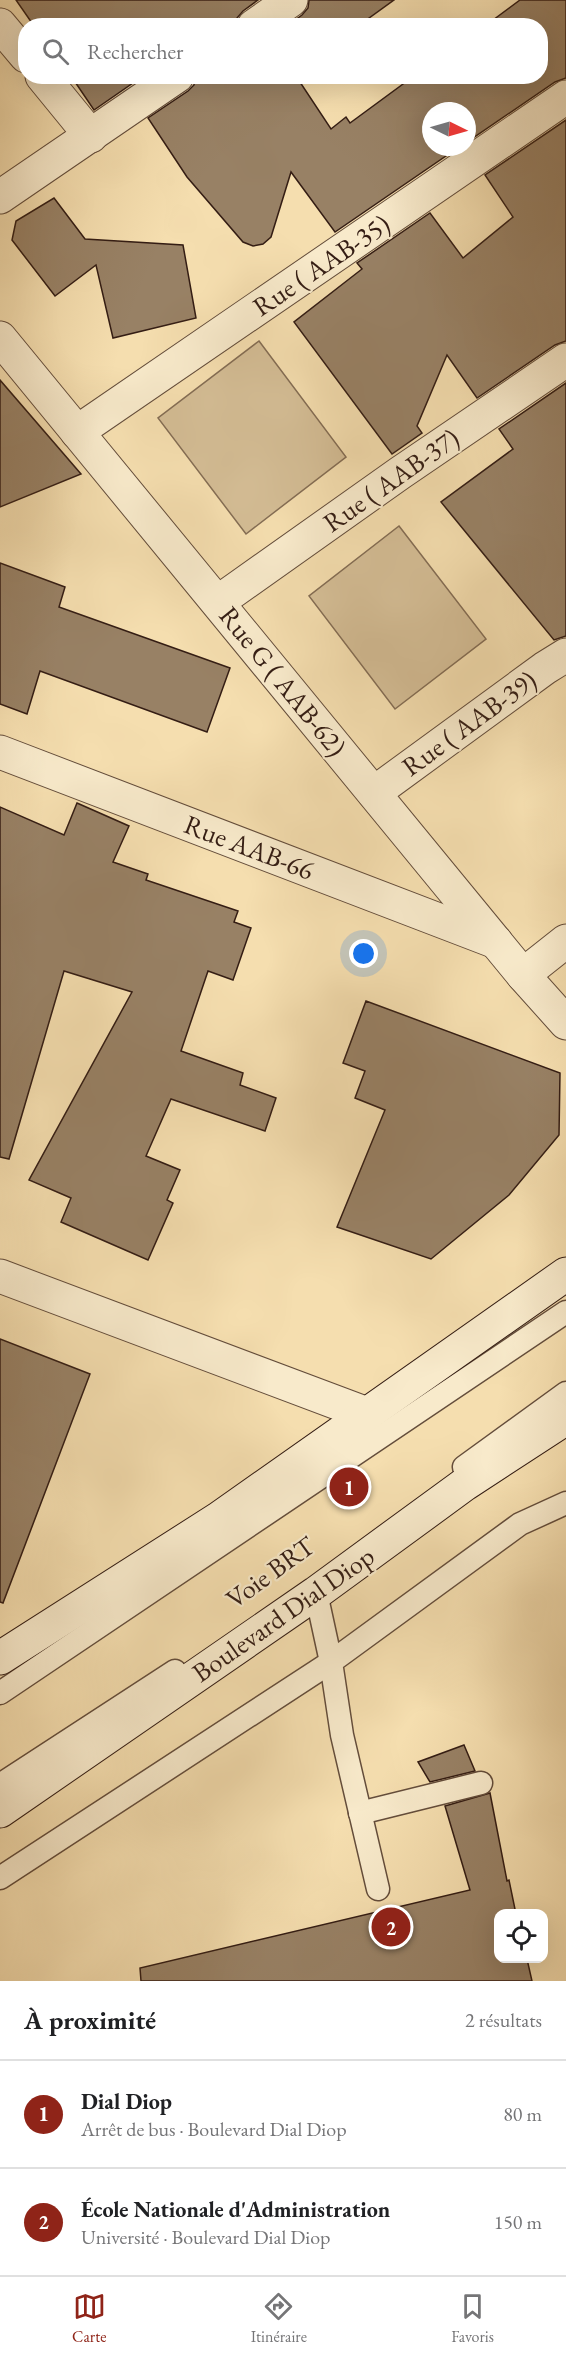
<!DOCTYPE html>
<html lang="fr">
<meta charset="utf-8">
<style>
:root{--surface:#fff;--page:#f6f6f6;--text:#202124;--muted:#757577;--line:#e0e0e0;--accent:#8f2418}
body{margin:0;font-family:"EB Garamond",serif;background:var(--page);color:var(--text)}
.controls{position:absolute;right:18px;bottom:18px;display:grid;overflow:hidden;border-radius:12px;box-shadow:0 6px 24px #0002}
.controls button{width:54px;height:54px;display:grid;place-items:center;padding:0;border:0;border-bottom:2px solid var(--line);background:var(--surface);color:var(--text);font:30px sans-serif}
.compass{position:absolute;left:422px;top:102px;width:54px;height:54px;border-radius:50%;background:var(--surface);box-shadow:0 6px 24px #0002;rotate:95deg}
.you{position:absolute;left:364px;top:954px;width:21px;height:21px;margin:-15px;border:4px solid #fff;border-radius:50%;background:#1a73e8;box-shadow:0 0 0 9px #1a73e833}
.badge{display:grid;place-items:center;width:39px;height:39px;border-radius:50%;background:var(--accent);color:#fff;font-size:20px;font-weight:700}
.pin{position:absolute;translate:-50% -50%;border:3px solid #fff;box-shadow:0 2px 6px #0006}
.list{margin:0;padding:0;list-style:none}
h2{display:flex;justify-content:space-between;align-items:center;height:78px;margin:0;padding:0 24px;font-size:26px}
h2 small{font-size:20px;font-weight:400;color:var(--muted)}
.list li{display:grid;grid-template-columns:39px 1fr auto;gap:18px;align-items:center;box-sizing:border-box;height:108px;padding:0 24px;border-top:2px solid var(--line)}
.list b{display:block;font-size:22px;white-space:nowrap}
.list p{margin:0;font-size:20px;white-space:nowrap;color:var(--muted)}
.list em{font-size:20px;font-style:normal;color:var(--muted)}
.icon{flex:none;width:33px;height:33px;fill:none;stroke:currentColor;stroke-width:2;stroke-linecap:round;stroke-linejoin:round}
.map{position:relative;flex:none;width:566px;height:1981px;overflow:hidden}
.search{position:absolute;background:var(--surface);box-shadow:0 6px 24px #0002;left:18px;right:18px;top:18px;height:66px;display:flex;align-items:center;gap:15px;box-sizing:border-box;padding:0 21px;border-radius:24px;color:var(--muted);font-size:22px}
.sheet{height:294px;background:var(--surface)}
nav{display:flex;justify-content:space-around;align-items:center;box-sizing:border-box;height:84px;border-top:2px solid var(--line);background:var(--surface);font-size:16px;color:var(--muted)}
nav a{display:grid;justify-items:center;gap:3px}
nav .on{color:var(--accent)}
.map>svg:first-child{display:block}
.green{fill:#d4bd95;stroke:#846d54;stroke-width:1.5}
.building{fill:#988165;stroke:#341d14;stroke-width:1.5}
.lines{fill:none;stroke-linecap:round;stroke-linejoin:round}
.lane-casing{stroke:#644d3b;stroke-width:25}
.street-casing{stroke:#644d3b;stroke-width:35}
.secondary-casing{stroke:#341d14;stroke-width:35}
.lane{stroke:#f8eacb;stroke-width:22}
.street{stroke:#f8eacb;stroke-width:33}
.secondary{stroke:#f8eacb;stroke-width:33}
.labels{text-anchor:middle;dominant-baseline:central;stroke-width:4.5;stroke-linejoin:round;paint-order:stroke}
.street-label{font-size:27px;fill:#341d14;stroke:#f8eacb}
</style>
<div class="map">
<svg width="566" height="1981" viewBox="0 0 566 1981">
<rect width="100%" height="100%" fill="#f5deaf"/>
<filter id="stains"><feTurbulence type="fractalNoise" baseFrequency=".00333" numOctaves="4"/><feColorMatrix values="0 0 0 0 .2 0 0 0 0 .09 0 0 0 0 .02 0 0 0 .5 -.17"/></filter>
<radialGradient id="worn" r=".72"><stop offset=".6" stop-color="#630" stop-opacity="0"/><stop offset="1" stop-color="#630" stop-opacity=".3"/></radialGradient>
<!-- green -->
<g class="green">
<path d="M259 341 346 457 246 534 158 418Z"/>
<path d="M399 526 486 639 395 709 309 596Z"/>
</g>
<!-- building -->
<g class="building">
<path d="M16 0H258L243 11 237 18 236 26H34Z"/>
<path d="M309 0H394L358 26H287L302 15 308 8Z"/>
<path d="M520 0H566V78L555 82 467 142V111H431V147H459L335 232 291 172 271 237 263 244 253 246 243 242 187 177 148 118 188 91 194 85 195 76H296L331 129 346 117 350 123 414 76H540V26H485Z"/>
<path d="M71 76H143L94 110Z"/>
<path d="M566 120V341L555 345 477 398 447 355 417 426 422 433 392 454 294 322 362 269 357 263 430 213 463 258 513 217 485 175Z"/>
<path d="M54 198 85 239 183 245 196 318 113 338 96 265 55 296 12 240 16 221Z"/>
<path d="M0 380 81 474 0 507Z"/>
<path d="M566 383V636L554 640 441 502 513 449 499 429Z"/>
<path d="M0 563 65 587 59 607 230 668 207 732 40 671 27 714 0 704Z"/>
<path d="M77 803 129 826 113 862 148 874 146 880 238 911 234 922 251 928 233 980 208 971 181 1051 243 1073 240 1085 276 1098 265 1131 171 1099 146 1156 180 1170 167 1200 173 1203 148 1260 61 1222 71 1198 29 1180 132 992 64 971 9 1159 0 1157V807L64 835Z"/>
<path d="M366 1001 560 1073 559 1135 509 1195 431 1259 337 1227 385 1110 355 1098 365 1071 343 1063Z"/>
<path d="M0 1339 90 1374 3 1603 0 1602Z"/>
<path d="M464 1745 475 1771 430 1782 418 1762Z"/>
<path d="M490 1793 507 1881 509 1880 516 1914H498V1959H527L532 1981H141L140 1968 470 1890 445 1806Z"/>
</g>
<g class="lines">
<defs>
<g id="lane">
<path d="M464 1467 566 1393"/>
<path d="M0 1693 566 1312"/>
<path d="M0 1785 175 1671"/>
<path d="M360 1813 481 1783"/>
<path d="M0 1878 331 1662 316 1593"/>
<path d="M378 1889 342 1735 331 1662 520 1524 566 1503"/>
</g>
<g id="street">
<path d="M0 25 26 56"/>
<path d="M254 26 291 0"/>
<path d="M42 76 91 136"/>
<path d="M0 197 177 76"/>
<path d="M0 338 523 975 566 1023"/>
<path d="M77 432 566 97"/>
<path d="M218 602 400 473 566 360"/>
<path d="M0 752 496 942"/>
<path d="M374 793 545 668 566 655"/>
<path d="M523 975 566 941"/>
<path d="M0 1276 367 1414"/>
</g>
<g id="secondary">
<path d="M0 1658 218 1519 566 1274"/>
<path d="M0 1811 316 1593 465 1484 566 1418"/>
</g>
</defs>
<!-- lane casing -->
<use href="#lane" class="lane-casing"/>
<!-- street casing -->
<use href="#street" class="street-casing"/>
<!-- secondary casing -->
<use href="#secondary" class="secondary-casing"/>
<!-- lane -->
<use href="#lane" class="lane"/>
<!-- street -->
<use href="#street" class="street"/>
<!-- secondary -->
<use href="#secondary" class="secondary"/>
</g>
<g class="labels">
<!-- street labels -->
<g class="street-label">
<text transform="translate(321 265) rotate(-34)">Rue ( AAB-35)</text>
<text transform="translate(391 480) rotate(-35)">Rue ( AAB-37)</text>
<text transform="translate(283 681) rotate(51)">Rue G ( AAB-62)</text>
<text transform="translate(469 723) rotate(-36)">Rue ( AAB-39)</text>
<text transform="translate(249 847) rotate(21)">Rue AAB-66</text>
<text transform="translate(270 1572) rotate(-36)">Voie BRT</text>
<text transform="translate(283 1614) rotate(-35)">Boulevard Dial Diop</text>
</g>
</g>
<rect width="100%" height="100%" filter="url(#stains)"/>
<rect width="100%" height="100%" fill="url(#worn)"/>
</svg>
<div class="controls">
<button><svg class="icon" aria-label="locate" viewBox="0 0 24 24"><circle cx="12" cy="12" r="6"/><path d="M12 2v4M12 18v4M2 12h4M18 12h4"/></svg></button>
</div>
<svg class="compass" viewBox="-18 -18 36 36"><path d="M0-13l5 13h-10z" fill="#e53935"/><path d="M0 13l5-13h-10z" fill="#757577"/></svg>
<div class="you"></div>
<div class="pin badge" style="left:349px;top:1487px">1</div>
<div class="pin badge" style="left:391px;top:1927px">2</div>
<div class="search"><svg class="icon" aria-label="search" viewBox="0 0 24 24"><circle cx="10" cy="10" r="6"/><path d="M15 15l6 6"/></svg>Rechercher</div>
</div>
<section class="sheet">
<h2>À proximité<small>2 résultats</small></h2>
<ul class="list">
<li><span class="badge">1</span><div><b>Dial Diop</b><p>Arrêt de bus · Boulevard Dial Diop</p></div><em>80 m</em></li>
<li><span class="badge">2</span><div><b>École Nationale d'Administration</b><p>Université · Boulevard Dial Diop</p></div><em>150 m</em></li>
</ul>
</section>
<nav>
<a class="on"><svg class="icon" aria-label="map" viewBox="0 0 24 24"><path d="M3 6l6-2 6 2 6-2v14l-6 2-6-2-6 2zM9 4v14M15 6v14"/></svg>Carte</a>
<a><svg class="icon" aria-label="directions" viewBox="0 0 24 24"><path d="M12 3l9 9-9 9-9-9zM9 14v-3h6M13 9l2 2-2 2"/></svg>Itinéraire</a>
<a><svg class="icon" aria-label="saved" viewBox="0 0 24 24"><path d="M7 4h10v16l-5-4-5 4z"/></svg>Favoris</a>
</nav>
